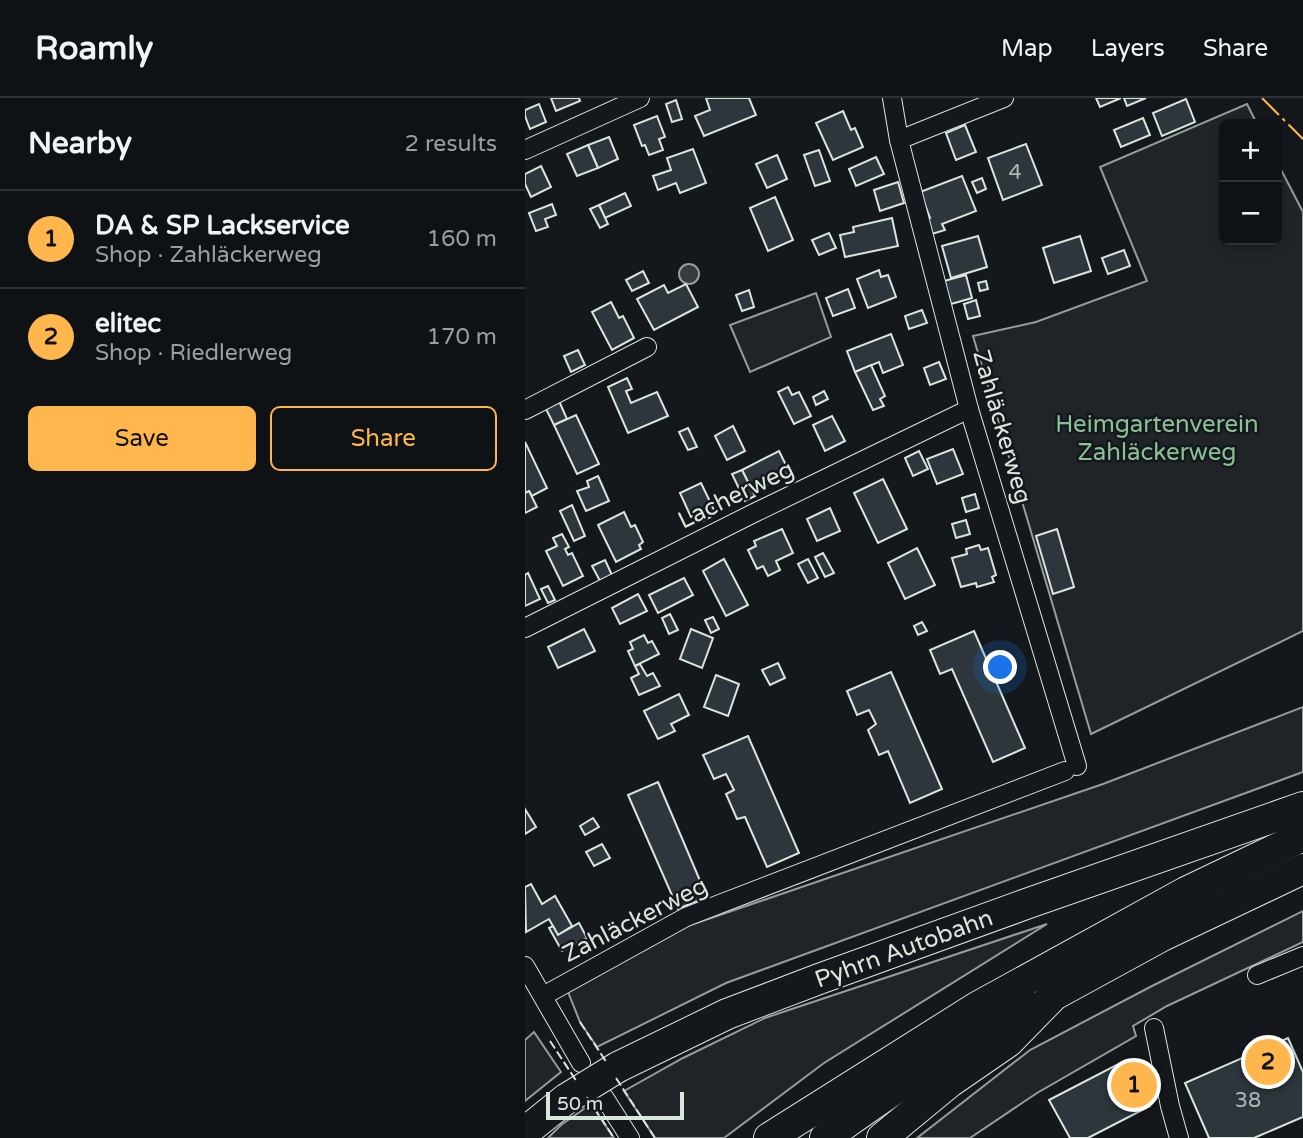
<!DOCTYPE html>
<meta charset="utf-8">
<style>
:root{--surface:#0f1215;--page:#1d2022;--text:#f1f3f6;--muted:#9b9ea0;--line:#2f3234;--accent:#ffb74d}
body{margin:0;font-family:"Varela Round",sans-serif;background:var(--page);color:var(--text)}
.controls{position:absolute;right:21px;top:21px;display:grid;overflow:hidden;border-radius:10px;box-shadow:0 4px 10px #0003}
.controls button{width:63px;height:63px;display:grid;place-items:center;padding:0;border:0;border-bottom:2px solid var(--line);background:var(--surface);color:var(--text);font:35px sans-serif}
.scale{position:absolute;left:21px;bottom:18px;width:138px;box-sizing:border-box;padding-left:7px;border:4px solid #d8e6dc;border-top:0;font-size:19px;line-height:24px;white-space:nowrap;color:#d8e6dc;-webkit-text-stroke:5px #14181c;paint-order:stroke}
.you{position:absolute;left:476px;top:570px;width:24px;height:24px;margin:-18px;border:5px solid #fff;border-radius:50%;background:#1a73e8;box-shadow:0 0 0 10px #1a73e833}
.badge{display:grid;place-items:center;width:46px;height:46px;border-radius:50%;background:var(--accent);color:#111;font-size:23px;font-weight:700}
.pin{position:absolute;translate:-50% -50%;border:4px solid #fff;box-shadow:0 2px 7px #0006}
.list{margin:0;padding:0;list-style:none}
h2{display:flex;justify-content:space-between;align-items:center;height:91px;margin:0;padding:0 28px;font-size:30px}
h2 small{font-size:23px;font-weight:400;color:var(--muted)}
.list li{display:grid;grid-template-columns:46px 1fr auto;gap:21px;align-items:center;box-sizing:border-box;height:98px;padding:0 28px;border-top:2px solid var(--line)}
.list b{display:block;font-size:26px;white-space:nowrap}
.list p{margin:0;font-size:23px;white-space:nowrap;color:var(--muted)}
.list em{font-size:23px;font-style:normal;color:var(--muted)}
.actions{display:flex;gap:14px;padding:21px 28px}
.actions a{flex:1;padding:16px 0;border:2px solid var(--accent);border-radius:10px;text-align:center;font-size:24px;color:var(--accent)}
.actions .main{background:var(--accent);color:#111}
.map{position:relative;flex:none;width:778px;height:1040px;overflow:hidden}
header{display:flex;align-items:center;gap:42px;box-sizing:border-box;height:98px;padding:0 35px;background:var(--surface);border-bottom:2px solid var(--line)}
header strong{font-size:33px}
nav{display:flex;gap:38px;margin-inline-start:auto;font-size:24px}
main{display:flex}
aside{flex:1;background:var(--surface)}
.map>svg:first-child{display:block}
.green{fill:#202428;stroke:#939e99;stroke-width:2}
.water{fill:#363b3e;stroke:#939e99;stroke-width:2}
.building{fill:#2c363c;stroke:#d8e6dc;stroke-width:2}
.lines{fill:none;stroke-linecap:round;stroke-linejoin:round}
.street-casing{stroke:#d8e6dc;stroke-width:20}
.highway-casing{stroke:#d8e6dc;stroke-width:32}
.street{stroke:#14181c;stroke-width:18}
.highway{stroke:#14181c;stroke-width:30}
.highway-bridge-casing{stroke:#d8e6dc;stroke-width:32;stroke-linecap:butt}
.highway-bridge{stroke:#14181c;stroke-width:30}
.fence{stroke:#d8e6dc;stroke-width:2;stroke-dasharray:9 3.5;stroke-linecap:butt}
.power{stroke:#ffb74d;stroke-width:2;stroke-dasharray:24 5 3.5 5;stroke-linecap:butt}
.labels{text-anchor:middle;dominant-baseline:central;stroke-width:5;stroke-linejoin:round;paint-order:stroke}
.number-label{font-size:21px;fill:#adbab4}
.park-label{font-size:24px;fill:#8ac095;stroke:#14181c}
.street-label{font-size:24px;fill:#d8e6dc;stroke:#14181c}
</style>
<header>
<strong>Roamly</strong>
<nav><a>Map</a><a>Layers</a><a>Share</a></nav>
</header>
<main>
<aside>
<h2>Nearby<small>2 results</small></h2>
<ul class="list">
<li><span class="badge">1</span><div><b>DA &amp; SP Lackservice</b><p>Shop · Zahläckerweg</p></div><em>160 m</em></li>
<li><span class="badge">2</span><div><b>elitec</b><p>Shop · Riedlerweg</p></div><em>170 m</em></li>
</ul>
<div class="actions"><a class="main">Save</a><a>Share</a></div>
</aside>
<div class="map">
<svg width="778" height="1040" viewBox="0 0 778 1040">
<rect width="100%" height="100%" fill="#14181c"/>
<!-- green -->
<g class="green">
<path d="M722 6 732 26H699V142H752V64L778 114V533L566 636 448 238 511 224 622 183 575 69Z"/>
<path d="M291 195 306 239 225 274 205 227Z"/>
<path d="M778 609V674L201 885 72 949 55 924 43 894 151 832 578 686Z"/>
<path d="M778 813V844L642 908 608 928 611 938 512 995 445 1040H392L505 952 627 888Z"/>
<path d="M522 826 299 965 199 1040H130L99 993 158 960 240 920Z"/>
<path d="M9 934 36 974 0 1003V942Z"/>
<path d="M66 1006 89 1040H23L36 1027Z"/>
</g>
<!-- water -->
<circle class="water" cx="164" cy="176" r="10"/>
<!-- building -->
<g class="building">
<path d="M26 0H54L55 3 31 13Z"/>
<path d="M181 0H224L231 17 179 38 170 18 185 12Z"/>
<path d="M571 0H596L575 9Z"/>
<path d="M599 0H621L602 8Z"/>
<path d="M661 1 670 24 637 38 628 15Z"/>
<path d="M151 2 157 21 147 24 141 6Z"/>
<path d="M14 6 21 24 5 31 0 18V12Z"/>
<path d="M318 13 326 32 330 30 338 49 308 62 291 25Z"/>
<path d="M132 18 140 39 134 41 138 52 124 57 120 47 117 48 109 27Z"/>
<path d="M618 20 625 37 596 49 589 32Z"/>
<path d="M440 27 451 54 431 62 421 35Z"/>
<path d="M84 39 93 61 73 70 63 47Z"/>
<path d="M501 46 517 87 478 102 463 60Z"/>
<path d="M63 47 73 70 52 78 42 56Z"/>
<path d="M168 51 181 85 155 95 151 85 133 92 128 78 146 72 142 60Z"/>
<path d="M294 52 305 83 290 88 279 57Z"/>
<path d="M252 57 262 81 242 90 231 66Z"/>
<path d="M351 59 359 76 331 88 324 71Z"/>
<path d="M16 68 26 89 6 99 0 86V76Z"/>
<path d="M437 78 451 113 417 126 420 132 407 136 402 121 405 120 395 94Z"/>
<path d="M457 80 461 91 452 95 447 84Z"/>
<path d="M373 84 379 105 355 113 349 92Z"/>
<path d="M100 95 106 108 80 120 74 107Z"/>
<path d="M250 99 268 142 243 153 225 110Z"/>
<path d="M27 106 31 117 20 121 23 129 11 133 4 115Z"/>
<path d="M74 107 83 126 75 130 65 111Z"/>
<path d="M367 120 373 148 320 159 315 137 329 134 328 129Z"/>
<path d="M304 135 311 150 294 157 287 142Z"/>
<path d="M453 138 462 169 426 180 417 148Z"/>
<path d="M555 138 566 173 529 185 518 150Z"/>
<path d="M599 152 605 168 583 176 577 160Z"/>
<path d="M354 172 356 179 363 177 371 199 343 210 332 181Z"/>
<path d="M118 173 124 185 107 193 101 182Z"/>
<path d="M441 177 447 200 426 206 419 183Z"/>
<path d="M461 183 463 191 455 193 453 185Z"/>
<path d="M161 186 173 209 129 232 112 201 139 187 143 195Z"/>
<path d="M323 191 330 210 308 218 301 200Z"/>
<path d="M224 192 229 209 217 213 211 197Z"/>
<path d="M451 202 455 218 443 221 439 206Z"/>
<path d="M86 204 94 220 98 218 109 240 87 252 67 214Z"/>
<path d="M397 212 402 225 384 231 380 218Z"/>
<path d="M366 236 378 267 358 275 354 264 330 274 322 253Z"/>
<path d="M53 252 60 267 46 274 39 258Z"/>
<path d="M414 264 421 281 405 287 399 270Z"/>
<path d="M346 267 360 298 355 301 359 308 348 312 330 274Z"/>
<path d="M102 280 107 291 101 293 106 305 132 294 143 318 103 335 83 289Z"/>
<path d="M263 289 267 297 274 294 286 318 269 326 253 294Z"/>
<path d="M299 293 303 301 291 307 288 299Z"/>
<path d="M34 303 42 321 29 327 20 309Z"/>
<path d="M51 317 74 366 52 376 29 327Z"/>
<path d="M307 318 320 343 300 353 288 327Z"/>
<path d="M208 328 220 353 202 362 190 338Z"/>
<path d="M163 330 172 349 163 352 154 334Z"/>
<path d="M0 344 22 390 7 398 4 393 0 395Z"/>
<path d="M428 351 438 376 412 386 402 361Z"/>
<path d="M254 353 265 375 228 394 217 372Z"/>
<path d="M394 353 403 371 388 378 380 360Z"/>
<path d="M217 372 230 398 220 403 207 376Z"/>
<path d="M73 378 84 403 61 413 52 393 64 389 62 383Z"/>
<path d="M358 381 382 431 353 445 329 395Z"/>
<path d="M176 385 191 416 178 423 174 415 166 419 155 395Z"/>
<path d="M4 393 12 409 0 415V395Z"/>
<path d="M450 396 454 410 441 414 437 400Z"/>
<path d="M47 407 60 438 49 443 35 413Z"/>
<path d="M305 410 315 433 292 443 282 421Z"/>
<path d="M99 414 106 429 110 427 118 444 114 447 116 451 91 464 73 427Z"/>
<path d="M441 422 445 436 431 440 427 426Z"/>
<path d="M257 431 268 455 251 463 255 472 243 478 238 468 232 471 223 452 231 448 229 443Z"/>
<path d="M532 431 549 489 528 496 511 438Z"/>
<path d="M37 436 44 449 40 451 43 457 47 455 58 478 38 488 21 453 32 448 28 440Z"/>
<path d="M454 447 456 452 463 450 471 477 467 479 469 484 452 489 451 485 436 489 427 460 442 456 441 451Z"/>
<path d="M392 450 410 487 380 501 363 465Z"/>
<path d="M298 455 309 475 300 479 290 459Z"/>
<path d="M199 461 223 507 201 518 178 473Z"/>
<path d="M283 461 293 480 283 485 273 466Z"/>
<path d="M80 462 87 477 75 483 67 468Z"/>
<path d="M3 475 15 501 0 508V477Z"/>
<path d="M159 480 168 497 133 515 124 497Z"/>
<path d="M23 488 30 502 23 505 16 491Z"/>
<path d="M113 496 122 513 95 526 87 510Z"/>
<path d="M145 516 153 532 144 536 137 520Z"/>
<path d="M188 519 194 531 186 535 180 522Z"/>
<path d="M397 524 402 533 393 537 389 528Z"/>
<path d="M59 531 70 553 33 570 23 549Z"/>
<path d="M166 531 188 540 177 570 155 561Z"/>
<path d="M449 533 500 650 468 664 427 571 415 576 405 552Z"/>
<path d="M119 537 123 545 127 543 134 556 110 568 103 553 108 551 105 544Z"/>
<path d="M253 565 260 580 245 587 237 572Z"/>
<path d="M115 566 122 578 128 575 135 588 114 597 106 580 114 576 110 568Z"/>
<path d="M366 574 417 691 385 705 363 653 354 657 343 632 351 626 344 612 332 617 322 593Z"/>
<path d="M191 577 214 586 203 618 179 609Z"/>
<path d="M154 596 164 617 146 626 150 633 133 641 119 613Z"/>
<path d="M223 638 274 755 242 769 220 719 212 721 201 696 209 692 201 676 189 681 178 657Z"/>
<path d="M133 684 182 799 153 811 103 697Z"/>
<path d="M0 711 11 729 0 736Z"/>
<path d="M68 720 74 729 60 737 55 728Z"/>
<path d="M77 746 85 760 69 768 61 754Z"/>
<path d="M6 786 17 806 30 798 47 828 33 837 24 821 1 834 0 789Z"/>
<path d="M54 825 62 840 37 853 24 830 28 828 33 837Z"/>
<path d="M763 940 778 974V1019L729 1040H684L660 985Z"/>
<path d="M601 962 609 977 613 975 622 991 617 993 625 1008 563 1040H545L524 1002Z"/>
</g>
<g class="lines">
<defs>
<g id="street">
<path d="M367 0 374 42 444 311 552 668"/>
<path d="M374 42 479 0"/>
<path d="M0 52 115 0"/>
<path d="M0 312 122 249"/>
<path d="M0 530 229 415 444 311"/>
<path d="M0 868 56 965"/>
<path d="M732 877 778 858"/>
<path d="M18 898 161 819 540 673"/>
<path d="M629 930 645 1008 654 1040"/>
<path d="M79 999 105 1040"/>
</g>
<g id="highway">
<path d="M93 969 202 916 294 881 501 806 778 709"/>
<path d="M0 1034 41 1001"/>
<path d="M244 1040 452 909 661 794 778 738"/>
<path d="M300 1040C366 993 433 946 506 909"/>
<path d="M357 1040 425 984 483 944 529 897 637 838 778 771"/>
</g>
</defs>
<!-- street casing -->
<use href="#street" class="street-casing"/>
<!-- highway casing -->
<use href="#highway" class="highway-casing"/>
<!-- street -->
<use href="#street" class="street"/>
<!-- highway -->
<use href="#highway" class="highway"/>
<defs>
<path id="highway-bridge" d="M41 1001 93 969"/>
</defs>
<!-- highway-bridge casing -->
<use href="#highway-bridge" class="highway-bridge-casing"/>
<!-- highway-bridge -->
<use href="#highway-bridge" class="highway-bridge"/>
<!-- fence -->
<g class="fence">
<path d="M55 924 82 965"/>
<path d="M25 943 52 984"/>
<path d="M91 980 130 1040"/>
<path d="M62 999 89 1040"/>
</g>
<!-- power -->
<path class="power" d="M737 0 778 41"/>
</g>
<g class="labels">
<!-- number labels -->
<g class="number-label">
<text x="490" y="74">4</text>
<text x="723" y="1002">38</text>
</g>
<!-- park labels -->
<g class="park-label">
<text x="632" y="326">Heimgartenverein<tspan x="632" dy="28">Zahläckerweg</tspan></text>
</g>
<!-- street labels -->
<g class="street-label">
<text transform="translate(477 329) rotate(74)">Zahläckerweg</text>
<text transform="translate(211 397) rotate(-26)">Lacherweg</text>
<text transform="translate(110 822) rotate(-27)">Zahläckerweg</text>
<text transform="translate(379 851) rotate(-20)">Pyhrn Autobahn</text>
</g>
</g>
</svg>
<div class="controls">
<button>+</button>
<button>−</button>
</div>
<div class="scale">50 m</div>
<div class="you"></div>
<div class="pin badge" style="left:609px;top:987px">1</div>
<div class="pin badge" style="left:743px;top:964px">2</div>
</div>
</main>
